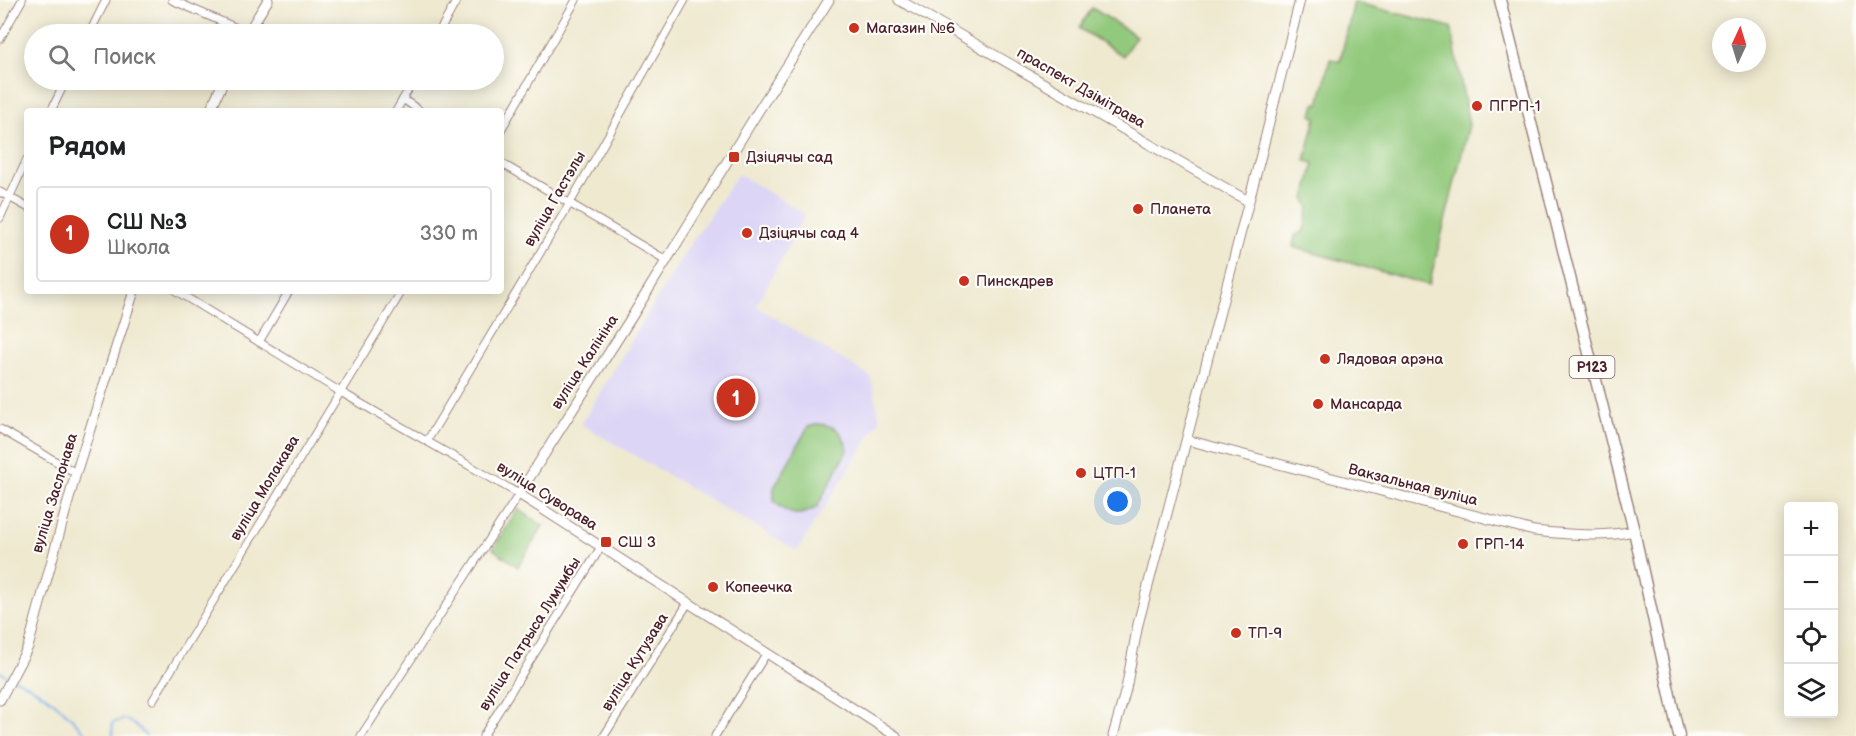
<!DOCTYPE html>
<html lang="ru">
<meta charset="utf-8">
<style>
:root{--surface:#fff;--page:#f2f2f2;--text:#202124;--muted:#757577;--line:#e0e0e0;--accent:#c8321e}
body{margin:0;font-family:"Balsamiq Sans",sans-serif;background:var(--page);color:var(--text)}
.controls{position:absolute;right:18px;bottom:18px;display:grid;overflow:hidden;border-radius:6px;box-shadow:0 3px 15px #0003}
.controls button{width:54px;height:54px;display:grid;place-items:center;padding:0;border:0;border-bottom:2px solid var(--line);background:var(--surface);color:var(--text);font:30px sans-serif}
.compass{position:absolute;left:1712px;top:18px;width:54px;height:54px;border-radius:50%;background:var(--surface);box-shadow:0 3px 15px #0003;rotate:4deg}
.you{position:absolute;left:1118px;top:502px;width:21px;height:21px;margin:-15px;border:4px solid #fff;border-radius:50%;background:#1a73e8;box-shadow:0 0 0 9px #1a73e833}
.badge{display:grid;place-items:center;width:39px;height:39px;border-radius:50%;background:var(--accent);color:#fff;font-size:20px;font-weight:700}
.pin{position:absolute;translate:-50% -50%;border:3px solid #fff;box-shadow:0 2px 6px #0006}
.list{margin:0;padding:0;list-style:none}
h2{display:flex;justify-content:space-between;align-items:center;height:78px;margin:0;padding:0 24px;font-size:26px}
h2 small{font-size:20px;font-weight:400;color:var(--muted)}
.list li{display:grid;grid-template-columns:39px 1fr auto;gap:18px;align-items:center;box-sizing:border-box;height:96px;margin:0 12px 12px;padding:0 12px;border:2px solid var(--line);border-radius:6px}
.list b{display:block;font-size:22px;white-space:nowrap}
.list p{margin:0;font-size:20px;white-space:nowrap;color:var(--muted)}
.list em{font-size:20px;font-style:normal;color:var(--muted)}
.icon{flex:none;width:33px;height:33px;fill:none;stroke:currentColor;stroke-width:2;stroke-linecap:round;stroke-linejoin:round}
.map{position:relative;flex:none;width:1856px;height:736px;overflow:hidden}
.search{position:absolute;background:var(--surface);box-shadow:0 3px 15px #0003;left:24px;top:24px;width:480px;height:66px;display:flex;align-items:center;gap:15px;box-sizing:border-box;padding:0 21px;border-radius:33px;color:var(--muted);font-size:22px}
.panel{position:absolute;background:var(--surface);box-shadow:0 3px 15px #0003;left:24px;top:108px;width:480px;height:186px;border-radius:6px}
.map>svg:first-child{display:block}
.built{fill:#dcd5f6}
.green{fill:#92c97c;stroke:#6e7454;stroke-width:1.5}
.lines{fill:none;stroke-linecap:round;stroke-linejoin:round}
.stream{stroke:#7eafea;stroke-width:2}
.street-casing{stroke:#9c847e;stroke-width:9}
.secondary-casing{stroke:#9c847e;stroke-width:11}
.primary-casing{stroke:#9c847e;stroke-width:13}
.street{stroke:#fff;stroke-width:7}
.secondary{stroke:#fff;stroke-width:9}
.primary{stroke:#fff;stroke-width:10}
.poi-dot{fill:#c8321e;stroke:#fdfcf7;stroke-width:2}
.labels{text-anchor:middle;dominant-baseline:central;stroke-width:4.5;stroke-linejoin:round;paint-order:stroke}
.shield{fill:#fdfcf7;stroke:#806168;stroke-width:1.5}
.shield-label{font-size:14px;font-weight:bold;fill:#4a1f2b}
.poi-label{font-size:15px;fill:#4a1f2b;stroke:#fdfcf7;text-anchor:start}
.street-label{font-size:15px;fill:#4a1f2b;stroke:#fdfcf7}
</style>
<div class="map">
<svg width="1856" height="736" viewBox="0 0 1856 736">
<rect width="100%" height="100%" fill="#fdfcf7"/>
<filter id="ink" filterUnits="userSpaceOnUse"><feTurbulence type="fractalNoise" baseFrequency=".0167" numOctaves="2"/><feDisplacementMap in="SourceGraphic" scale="12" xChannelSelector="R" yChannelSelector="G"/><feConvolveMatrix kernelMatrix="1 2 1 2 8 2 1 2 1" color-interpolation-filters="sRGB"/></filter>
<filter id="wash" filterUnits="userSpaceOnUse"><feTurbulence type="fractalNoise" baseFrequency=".008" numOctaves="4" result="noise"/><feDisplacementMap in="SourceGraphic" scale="24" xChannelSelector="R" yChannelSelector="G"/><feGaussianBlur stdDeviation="1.35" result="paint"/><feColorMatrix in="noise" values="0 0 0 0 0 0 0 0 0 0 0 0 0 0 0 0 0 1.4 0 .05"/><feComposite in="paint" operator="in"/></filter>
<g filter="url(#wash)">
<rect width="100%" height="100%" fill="#efe9d0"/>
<!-- built -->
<path class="built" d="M738 174 806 214 756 306 871 377 880 420 797 551 581 424 685 252Z"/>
<!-- green -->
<g class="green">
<path d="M1354 2 1451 27 1469 125 1429 285 1293 247 1295 236 1304 231 1309 208 1305 199 1314 163 1305 161 1316 117 1312 116 1315 103 1319 104 1330 59 1340 61Z"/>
<path d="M1092 8 1136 36 1123 56 1079 28Z"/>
<path d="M819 424C838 427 841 430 848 449L817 507C799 518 788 516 774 501V488L808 427Z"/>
<path d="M518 509 543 526 518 567 493 549Z"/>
</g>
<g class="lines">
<!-- stream -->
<g class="stream">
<path d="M0 672 10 677"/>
<path d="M15 679C44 692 68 711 87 736"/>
<path d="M113 736 112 723 125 719 139 728 146 736"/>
</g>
</g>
</g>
<g filter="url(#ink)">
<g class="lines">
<defs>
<g id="street">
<path d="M172 0 248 33"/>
<path d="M89 34 106 0"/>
<path d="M438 34 457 0"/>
<path d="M0 39 22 0"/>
<path d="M403 99 420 111"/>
<path d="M51 111 66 80"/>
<path d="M396 111 414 80"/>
<path d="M501 130 576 0"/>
<path d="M501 163 666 260"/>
<path d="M0 192 27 207"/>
<path d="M0 218 27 159"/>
<path d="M176 291 339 391 519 494 361 736"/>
<path d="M259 342 289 291"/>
<path d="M0 429 76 473"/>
<path d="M427 441 570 203 685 0"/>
<path d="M153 700 402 291"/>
<path d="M483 736 601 547"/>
<path d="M604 736 688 603"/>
<path d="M715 736 766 654"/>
</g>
<g id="secondary">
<path d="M829 0 757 113 631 318 519 494 896 736"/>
<path d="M899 0 1248 201"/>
<path d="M247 34 268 0"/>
<path d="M210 111 224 80"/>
<path d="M1187 440 1534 531C1567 534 1601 538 1634 531"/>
<path d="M0 700 28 647 76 473 134 291"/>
<path d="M1113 736 1126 689 1138 624 1261 155 1300 0"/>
</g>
<path id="primary" d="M1500 0 1634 531 1679 736"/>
</defs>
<!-- street casing -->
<use href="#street" class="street-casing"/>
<!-- secondary casing -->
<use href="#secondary" class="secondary-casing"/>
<!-- primary casing -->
<use href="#primary" class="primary-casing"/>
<!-- street -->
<use href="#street" class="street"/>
<!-- secondary -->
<use href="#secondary" class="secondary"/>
<!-- primary -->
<use href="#primary" class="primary"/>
</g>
</g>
<!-- markers -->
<g class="poi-dot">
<circle cx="854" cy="28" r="6"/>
<circle cx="1477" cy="106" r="6"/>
<rect x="728" y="151" width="12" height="12" rx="3"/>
<circle cx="1138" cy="209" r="6"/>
<circle cx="747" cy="233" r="6"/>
<circle cx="964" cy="281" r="6"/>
<circle cx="1325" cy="359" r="6"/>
<circle cx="1318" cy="404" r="6"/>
<circle cx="1081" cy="473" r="6"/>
<rect x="600" y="536" width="12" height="12" rx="3"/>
<circle cx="1463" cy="544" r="6"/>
<circle cx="713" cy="587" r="6"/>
<circle cx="1236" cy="633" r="6"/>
</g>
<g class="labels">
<!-- shield labels -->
<rect class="shield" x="1569.5" y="356" width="45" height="22" rx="4.5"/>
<g class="shield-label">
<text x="1592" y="367">Р123</text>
</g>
<!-- poi labels -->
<g class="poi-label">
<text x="866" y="28">Магазин №6</text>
<text x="1489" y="106">ПГРП-1</text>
<text x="746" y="157">Дзіцячы сад</text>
<text x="1150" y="209">Планета</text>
<text x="759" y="233">Дзіцячы сад 4</text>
<text x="976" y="281">Пинскдрев</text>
<text x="1337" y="359">Лядовая арэна</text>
<text x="1330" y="404">Мансарда</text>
<text x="1093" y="473">ЦТП-1</text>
<text x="618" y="542">СШ 3</text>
<text x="1475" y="544">ГРП-14</text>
<text x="725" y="587">Копеечка</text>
<text x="1248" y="633">ТП-9</text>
</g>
<!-- street labels -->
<g class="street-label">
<text transform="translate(1081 88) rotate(30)">праспект Дзімітрава</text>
<text transform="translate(555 199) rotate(-60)">вуліца Гастэлы</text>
<text transform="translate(585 362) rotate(-57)">вуліца Калініна</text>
<text transform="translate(1413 485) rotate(14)">Вакзальная вуліца</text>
<text transform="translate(265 488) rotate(-59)">вуліца Молакава</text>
<text transform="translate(55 493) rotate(-73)">вуліца Заслонава</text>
<text transform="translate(547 496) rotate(32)">вуліца Суворава</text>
<text transform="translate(530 634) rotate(-58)">вуліца Патрыса Лумумбы</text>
<text transform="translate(635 662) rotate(-58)">вуліца Кутузава</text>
</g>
</g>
</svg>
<div class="controls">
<button>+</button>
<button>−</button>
<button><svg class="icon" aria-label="locate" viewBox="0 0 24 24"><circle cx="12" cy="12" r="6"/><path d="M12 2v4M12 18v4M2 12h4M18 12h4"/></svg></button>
<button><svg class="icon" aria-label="layers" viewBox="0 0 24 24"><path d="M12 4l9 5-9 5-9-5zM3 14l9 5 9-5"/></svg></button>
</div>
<svg class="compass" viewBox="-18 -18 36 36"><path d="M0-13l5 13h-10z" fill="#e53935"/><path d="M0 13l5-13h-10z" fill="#757577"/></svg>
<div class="you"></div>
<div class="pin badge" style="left:736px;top:398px">1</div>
<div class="search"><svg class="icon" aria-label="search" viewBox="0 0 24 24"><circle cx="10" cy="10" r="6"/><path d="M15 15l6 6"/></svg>Поиск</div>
<section class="panel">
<h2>Рядом<small></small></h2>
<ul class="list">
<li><span class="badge">1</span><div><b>СШ №3</b><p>Школа</p></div><em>330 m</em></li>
</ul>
</section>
</div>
